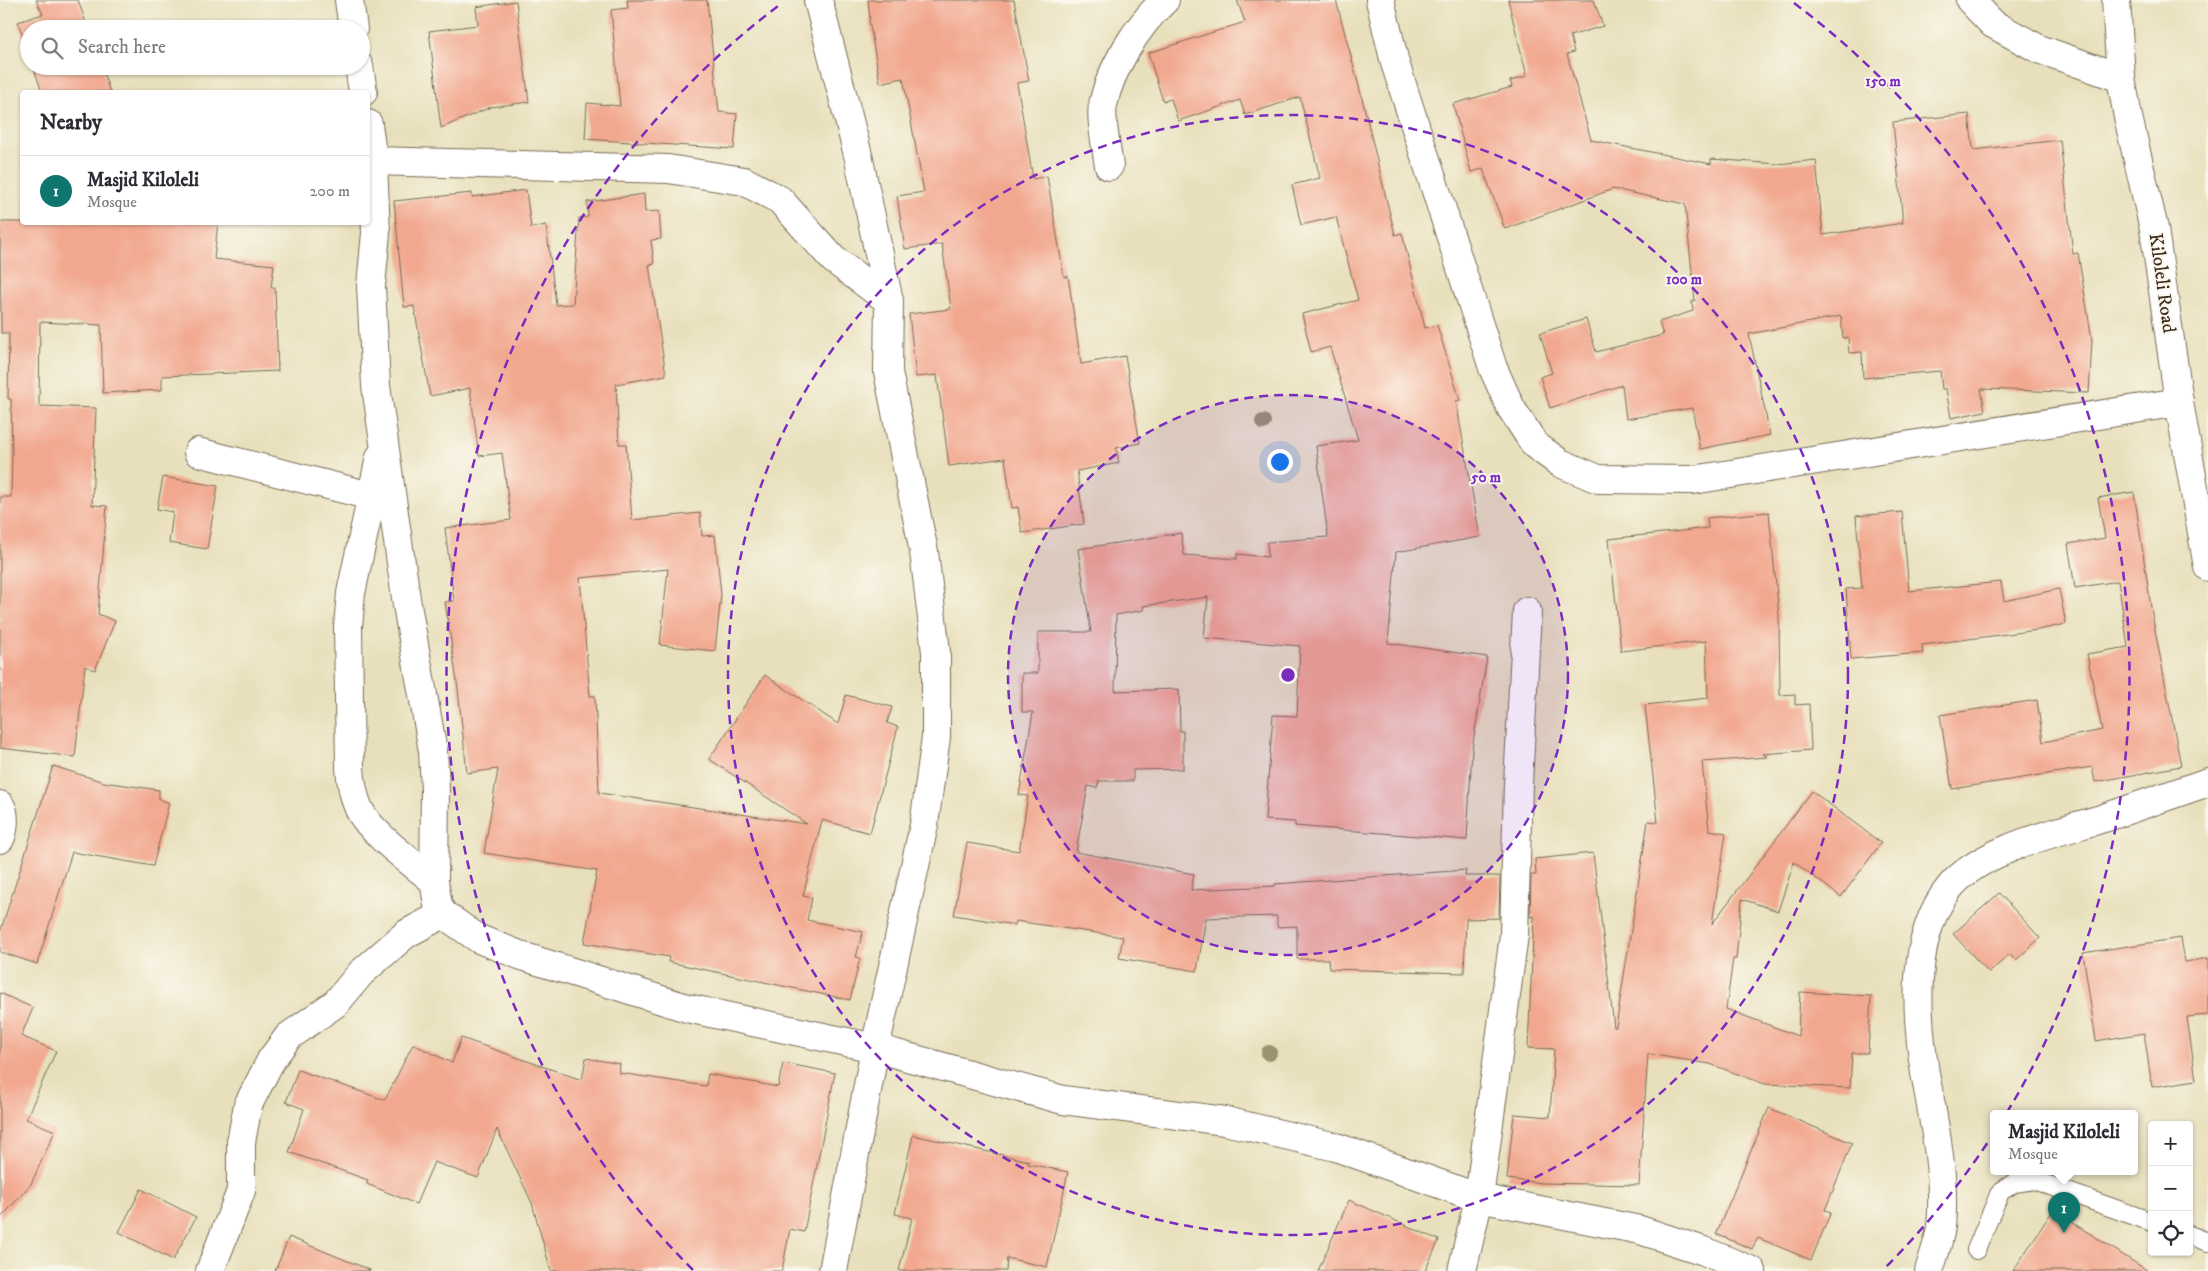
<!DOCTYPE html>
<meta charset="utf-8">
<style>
:root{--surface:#fff;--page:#f7f7f7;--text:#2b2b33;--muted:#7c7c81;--line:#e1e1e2;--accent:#0f766e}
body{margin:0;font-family:"IM FELL DW Pica",serif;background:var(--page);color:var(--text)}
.controls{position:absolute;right:15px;bottom:15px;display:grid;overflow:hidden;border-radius:5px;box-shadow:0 1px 4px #0004}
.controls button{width:45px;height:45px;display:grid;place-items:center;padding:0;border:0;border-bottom:1px solid var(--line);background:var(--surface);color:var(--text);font:25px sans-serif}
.you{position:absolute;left:1279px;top:461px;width:18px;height:18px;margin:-12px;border:4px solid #fff;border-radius:50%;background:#1a73e8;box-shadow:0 0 0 8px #1a73e833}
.badge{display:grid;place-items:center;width:32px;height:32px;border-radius:50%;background:var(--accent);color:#fff;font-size:16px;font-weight:700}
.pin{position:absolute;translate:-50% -41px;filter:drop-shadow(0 1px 2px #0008)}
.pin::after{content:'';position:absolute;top:26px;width:18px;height:15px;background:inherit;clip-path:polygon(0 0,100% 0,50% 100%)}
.popup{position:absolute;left:1990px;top:1110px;width:148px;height:65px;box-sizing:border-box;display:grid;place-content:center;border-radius:5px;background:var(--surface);filter:drop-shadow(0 1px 4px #0005);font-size:16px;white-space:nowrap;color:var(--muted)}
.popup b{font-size:19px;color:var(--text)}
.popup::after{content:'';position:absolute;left:50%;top:100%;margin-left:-10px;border:10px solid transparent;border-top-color:var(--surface)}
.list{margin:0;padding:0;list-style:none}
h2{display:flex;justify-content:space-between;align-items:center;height:65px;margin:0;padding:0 20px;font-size:21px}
h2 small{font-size:16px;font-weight:400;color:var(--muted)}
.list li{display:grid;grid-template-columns:32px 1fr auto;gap:15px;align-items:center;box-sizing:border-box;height:70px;padding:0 20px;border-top:1px solid var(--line)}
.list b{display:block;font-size:19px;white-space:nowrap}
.list p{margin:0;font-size:16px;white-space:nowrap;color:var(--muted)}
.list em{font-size:16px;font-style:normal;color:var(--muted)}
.icon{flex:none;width:28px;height:28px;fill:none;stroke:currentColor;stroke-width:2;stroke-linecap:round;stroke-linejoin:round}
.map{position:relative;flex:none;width:2208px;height:1271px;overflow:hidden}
.search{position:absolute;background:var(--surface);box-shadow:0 1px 4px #0004;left:20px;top:20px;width:350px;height:55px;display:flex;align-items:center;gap:12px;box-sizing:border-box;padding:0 18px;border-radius:28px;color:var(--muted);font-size:19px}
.panel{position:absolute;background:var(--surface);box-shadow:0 1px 4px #0004;left:20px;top:90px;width:350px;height:135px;border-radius:5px}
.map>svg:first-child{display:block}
.building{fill:#f2a88f}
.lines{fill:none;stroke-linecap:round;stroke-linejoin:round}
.service-casing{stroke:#786a55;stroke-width:20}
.minor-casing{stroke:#786a55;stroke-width:30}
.secondary-casing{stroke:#786a55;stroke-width:30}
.service{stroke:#fff;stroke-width:18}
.minor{stroke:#fff;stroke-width:28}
.secondary{stroke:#fff;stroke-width:28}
.tree{fill:#9a9371}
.ring{fill:none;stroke:#7b2cbf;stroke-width:2.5;stroke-dasharray:9 6}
.labels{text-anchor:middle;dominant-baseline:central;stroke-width:4;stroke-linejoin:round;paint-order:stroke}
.street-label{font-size:19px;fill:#3b2a1e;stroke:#fbf7ec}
.centre{fill:#7b2cbf;stroke:#fbf7ec;stroke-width:2.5}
.ring-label{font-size:15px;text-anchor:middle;font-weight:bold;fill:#7b2cbf;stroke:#fbf7ec;stroke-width:4;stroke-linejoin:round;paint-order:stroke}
</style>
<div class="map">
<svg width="2208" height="1271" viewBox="0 0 2208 1271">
<rect width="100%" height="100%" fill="#fbf7ec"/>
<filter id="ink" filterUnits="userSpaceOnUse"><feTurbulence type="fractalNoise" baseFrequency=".02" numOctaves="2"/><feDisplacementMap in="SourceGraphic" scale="10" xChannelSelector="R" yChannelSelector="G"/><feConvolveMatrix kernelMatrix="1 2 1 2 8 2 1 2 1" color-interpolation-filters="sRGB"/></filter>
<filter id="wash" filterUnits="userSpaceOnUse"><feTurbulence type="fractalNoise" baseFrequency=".0096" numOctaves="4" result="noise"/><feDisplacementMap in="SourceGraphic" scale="20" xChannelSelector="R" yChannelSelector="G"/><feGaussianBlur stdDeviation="1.12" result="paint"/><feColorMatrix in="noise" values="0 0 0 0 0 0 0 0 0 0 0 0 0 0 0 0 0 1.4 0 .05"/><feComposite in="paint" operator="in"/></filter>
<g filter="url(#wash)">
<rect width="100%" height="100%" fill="#e8e0bc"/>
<g id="blocks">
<!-- building -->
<g class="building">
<path d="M36 0H78L88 29H29V54L18 22 43 14Z"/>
<path d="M627 0H707L719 112 737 114 734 149 585 139 587 103 620 106 611 10 628 8Z"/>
<path d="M868 0H1014L1029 81 1017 83 1033 179 1047 176 1064 277 1068 276 1081 364 1125 356 1140 443 1116 448 1119 463 1077 471 1084 524 1022 533 1018 507 1012 508 1005 458 949 466 937 375 916 377 909 314 951 309 942 244 905 249 897 196 924 192 903 78 880 83 869 20 870 19Z"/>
<path d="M1237 0H1336L1362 98 1395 235 1402 233 1425 328 1437 325 1460 400 1456 401 1480 537 1396 552 1388 643 1487 657 1472 749 1467 840 1295 826V822L1265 820 1273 715 1297 716 1300 646 1204 638 1208 597 1143 606 1144 610 1116 615 1115 691 1179 689 1180 731H1183V769L1133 770V781H1099L1097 788 1088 786 1076 852 1194 874 1191 890 1275 886V884L1466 870 1465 876H1500L1499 918 1466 919 1464 973 1329 969 1328 959H1297V926L1277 927V916L1206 918 1197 971 1119 958 1123 937 1016 921 1015 925 954 915 967 843 1019 851 1028 796 1019 795 1033 712H1022V673H1038V632H1091L1078 549 1181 533 1184 555 1237 559V554L1268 557 1267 542 1328 537 1316 446 1358 440 1330 347 1311 352 1302 314 1358 300 1336 217 1301 225 1292 185 1320 178 1300 97 1245 115 1240 100 1178 121 1171 99 1163 101 1148 53 1245 22Z"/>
<path d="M1508 0H1594L1603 26 1570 36 1574 52 1567 54 1591 140 1711 164V159L1778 164 1816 160 1823 235 1903 223 1893 122 1969 114 1973 150 2060 140 2073 254 2078 253 2092 340 2089 393 1981 389 1985 411 1951 418 1946 389H1942L1940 371 1863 378 1862 352 1849 353 1848 337 1843 338 1841 316 1749 334 1770 435 1700 449 1692 408 1626 419 1622 385 1550 408 1540 377 1552 373 1540 333 1586 319 1596 352 1663 335 1659 322 1693 311 1692 301H1695L1685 204 1613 189 1505 229 1483 169 1471 172 1453 104 1512 87 1510 81 1527 76Z"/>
<path d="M516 1 529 102 491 107 441 128 429 31 478 25 476 7Z"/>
<path d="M33 66H101L110 92H42Z"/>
<path d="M526 190 531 228 546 225 556 305 573 304 579 218 588 217 587 202 644 194 645 212 659 211 661 239 651 240 654 264 649 265 666 375 616 384 619 444H626L632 520 700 513 702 536 715 535 721 595 715 651 660 645 668 569 580 578 590 696H595L599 793 807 824 709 759 765 675 838 724 846 695 892 707 887 723 898 727 870 833 822 820 803 896 812 898 807 920 863 932 856 957 860 958 850 1000 668 962 669 957 584 943 597 871 484 853 498 769 467 773 458 689 445 602 454 601 445 528 511 520 502 453 479 456 470 388 430 396 414 306 404 307 394 201 472 193V197Z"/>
<path d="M0 222H218L214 259 274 265 271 288H275L278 371 162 376V390L103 393 101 325 40 322 39 406 96 408 92 505 107 506 98 614 115 621 95 670 85 666 75 757 0 748V497H11L12 454 11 399H8L9 333H1Z"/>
<path d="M163 477 218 486 207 549 169 543 173 512 157 509Z"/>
<path d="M2134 492 2152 614 2181 766 2095 782 2092 767 1952 789 1940 715 2037 700 2043 742 2102 730 2087 654 2128 647 2118 581 2075 588 2068 544 2105 538 2098 498Z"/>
<path d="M1769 512 1779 616 1780 695 1795 694V705L1809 704 1811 750 1763 754 1768 757 1702 762 1709 830 1726 833 1712 924 1812 791 1881 843 1841 897 1794 862 1778 911 1742 899 1736 959H1733L1726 1009 1798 1036 1800 992 1871 996 1868 1053H1852L1850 1088 1765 1084 1710 1064 1648 1054 1639 1185 1542 1183 1507 1179 1514 1114 1550 1117 1554 1049 1528 1048 1534 916 1530 917 1531 875H1536L1535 859 1593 853 1614 1027H1616L1648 821 1658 822 1645 705 1708 698 1706 641 1621 651 1609 539 1708 528 1707 518Z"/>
<path d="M1902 512 1909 591 2001 582 2004 601 2059 589 2066 624 2038 630 1922 645 1923 653 1851 659 1846 589 1862 588 1856 516Z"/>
<path d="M53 766 104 782 159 790V799L169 803 153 866 72 852 37 964 0 952V933Z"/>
<path d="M1999 893 2040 938 2016 960 2010 954 1989 973 1953 934Z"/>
<path d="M2181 938 2185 962 2208 958V1015L2187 1017 2196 1080 2152 1087 2144 1033 2096 1041 2083 953Z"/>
<path d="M0 993 33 1008 21 1036 56 1051 26 1119 55 1131 31 1184 0 1219Z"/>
<path d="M461 1038 582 1080 586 1058 620 1064 619 1073 706 1086 708 1074 778 1087 783 1063 835 1073 804 1232 790 1229 782 1271H551L532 1203 497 1129 478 1178 434 1162 416 1204 367 1184 368 1180 289 1152 304 1109 286 1102 298 1070 385 1100 413 1044 452 1063Z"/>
<path d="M1769 1108 1852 1143 1825 1210 1831 1212 1811 1260 1758 1238 1752 1249 1716 1234Z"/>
<path d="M913 1135 1029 1161 1028 1164 1068 1172 1047 1267 1007 1258 1006 1271H899L912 1218 895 1214Z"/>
<path d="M141 1189 196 1217 173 1260 119 1232Z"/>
<path d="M1349 1200 1439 1240 1425 1271H1318Z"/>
<path d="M2053 1210 2148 1271H2013Z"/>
<path d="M289 1237 370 1270V1271H275Z"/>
</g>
</g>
</g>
<g filter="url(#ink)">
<use href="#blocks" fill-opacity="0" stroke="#786a55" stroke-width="1"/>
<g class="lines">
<defs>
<g id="service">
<path d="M2189 1235 2208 1242"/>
<path d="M1976 1250 2000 1192 2014 1183 2034 1180 2152 1222"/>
</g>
<g id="minor">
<path d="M349 0 353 29"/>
<path d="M818 0 858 155 889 301 888 372 924 552 936 652V737L924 825 875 1048 833 1271"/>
<path d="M1380 0 1395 63 1493 368 1511 408 1535 445 1560 463 1598 479 1693 480 2179 402"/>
<path d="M1970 0 1993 24 2039 49 2121 78"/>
<path d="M359 66 363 92"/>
<path d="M368 124 373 161 376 233 371 286 376 386 407 605 433 751 435 790 434 881 438 905 443 914 479 939 522 956 687 1008 875 1048 1063 1100 1225 1121 1336 1147 1479 1198 1640 1230 1704 1251 1752 1271"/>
<path d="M373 161 668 169 744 181 780 200 833 259 889 301"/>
<path d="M1109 166C1107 151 1100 118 1103 105 1110 69 1138 25 1165 0"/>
<path d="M198 452 371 496"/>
<path d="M380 457 351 593 348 627 350 768C351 782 353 796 359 809 370 833 413 863 434 881"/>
<path d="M0 805C6 813 4 831 0 839"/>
<path d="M210 1271 241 1191V1142L248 1105 271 1060 288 1037 336 1003 361 973 406 934 443 914"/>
<path d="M1462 1271 1479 1198 1514 935 1518 784 1527 611"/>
<path d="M1929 1271C1933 1257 1939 1242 1941 1227 1946 1176 1934 1123 1925 1073 1916 1015 1910 936 1950 887 1981 849 2059 832 2104 818 2139 806 2173 794 2208 782"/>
</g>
<path id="secondary" d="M2116 0 2121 78 2128 117 2154 229 2179 402 2208 567"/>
</defs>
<!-- service casing -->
<use href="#service" class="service-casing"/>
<!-- minor casing -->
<use href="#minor" class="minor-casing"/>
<!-- secondary casing -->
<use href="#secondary" class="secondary-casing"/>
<!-- service -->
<use href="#service" class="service"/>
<!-- minor -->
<use href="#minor" class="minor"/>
<!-- secondary -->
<use href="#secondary" class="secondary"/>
</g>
<!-- trees -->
<g class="tree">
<circle cx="1263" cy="422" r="8"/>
<circle cx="1269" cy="1053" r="8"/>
</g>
</g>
<!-- distance rings -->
<circle cx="1288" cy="675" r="280" fill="#7b2cbf" fill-opacity=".12"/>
<g class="ring">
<circle cx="1288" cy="675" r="280"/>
<circle cx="1288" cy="675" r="560"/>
<path d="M693 1270A841 841 0 0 1 782 3M1794 3A841 841 0 0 1 1883 1270"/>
</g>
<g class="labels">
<!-- street labels -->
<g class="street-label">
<text transform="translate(2162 283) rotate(82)">Kiloleli Road</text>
</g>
</g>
<circle cx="1288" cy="675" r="8" class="centre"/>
<g class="ring-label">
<text x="1883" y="86">150 m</text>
<text x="1684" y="284">100 m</text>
<text x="1486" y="482">50 m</text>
</g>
</svg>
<div class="controls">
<button>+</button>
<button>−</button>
<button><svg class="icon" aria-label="locate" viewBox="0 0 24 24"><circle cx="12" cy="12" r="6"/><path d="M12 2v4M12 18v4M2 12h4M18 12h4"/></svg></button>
</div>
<div class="you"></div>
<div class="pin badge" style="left:2064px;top:1233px">1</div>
<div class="popup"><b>Masjid Kiloleli</b>Mosque</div>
<div class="search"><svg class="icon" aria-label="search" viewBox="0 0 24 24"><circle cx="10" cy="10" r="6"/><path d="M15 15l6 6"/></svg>Search here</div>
<section class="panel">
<h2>Nearby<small></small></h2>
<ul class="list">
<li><span class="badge">1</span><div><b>Masjid Kiloleli</b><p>Mosque</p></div><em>200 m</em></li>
</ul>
</section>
</div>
